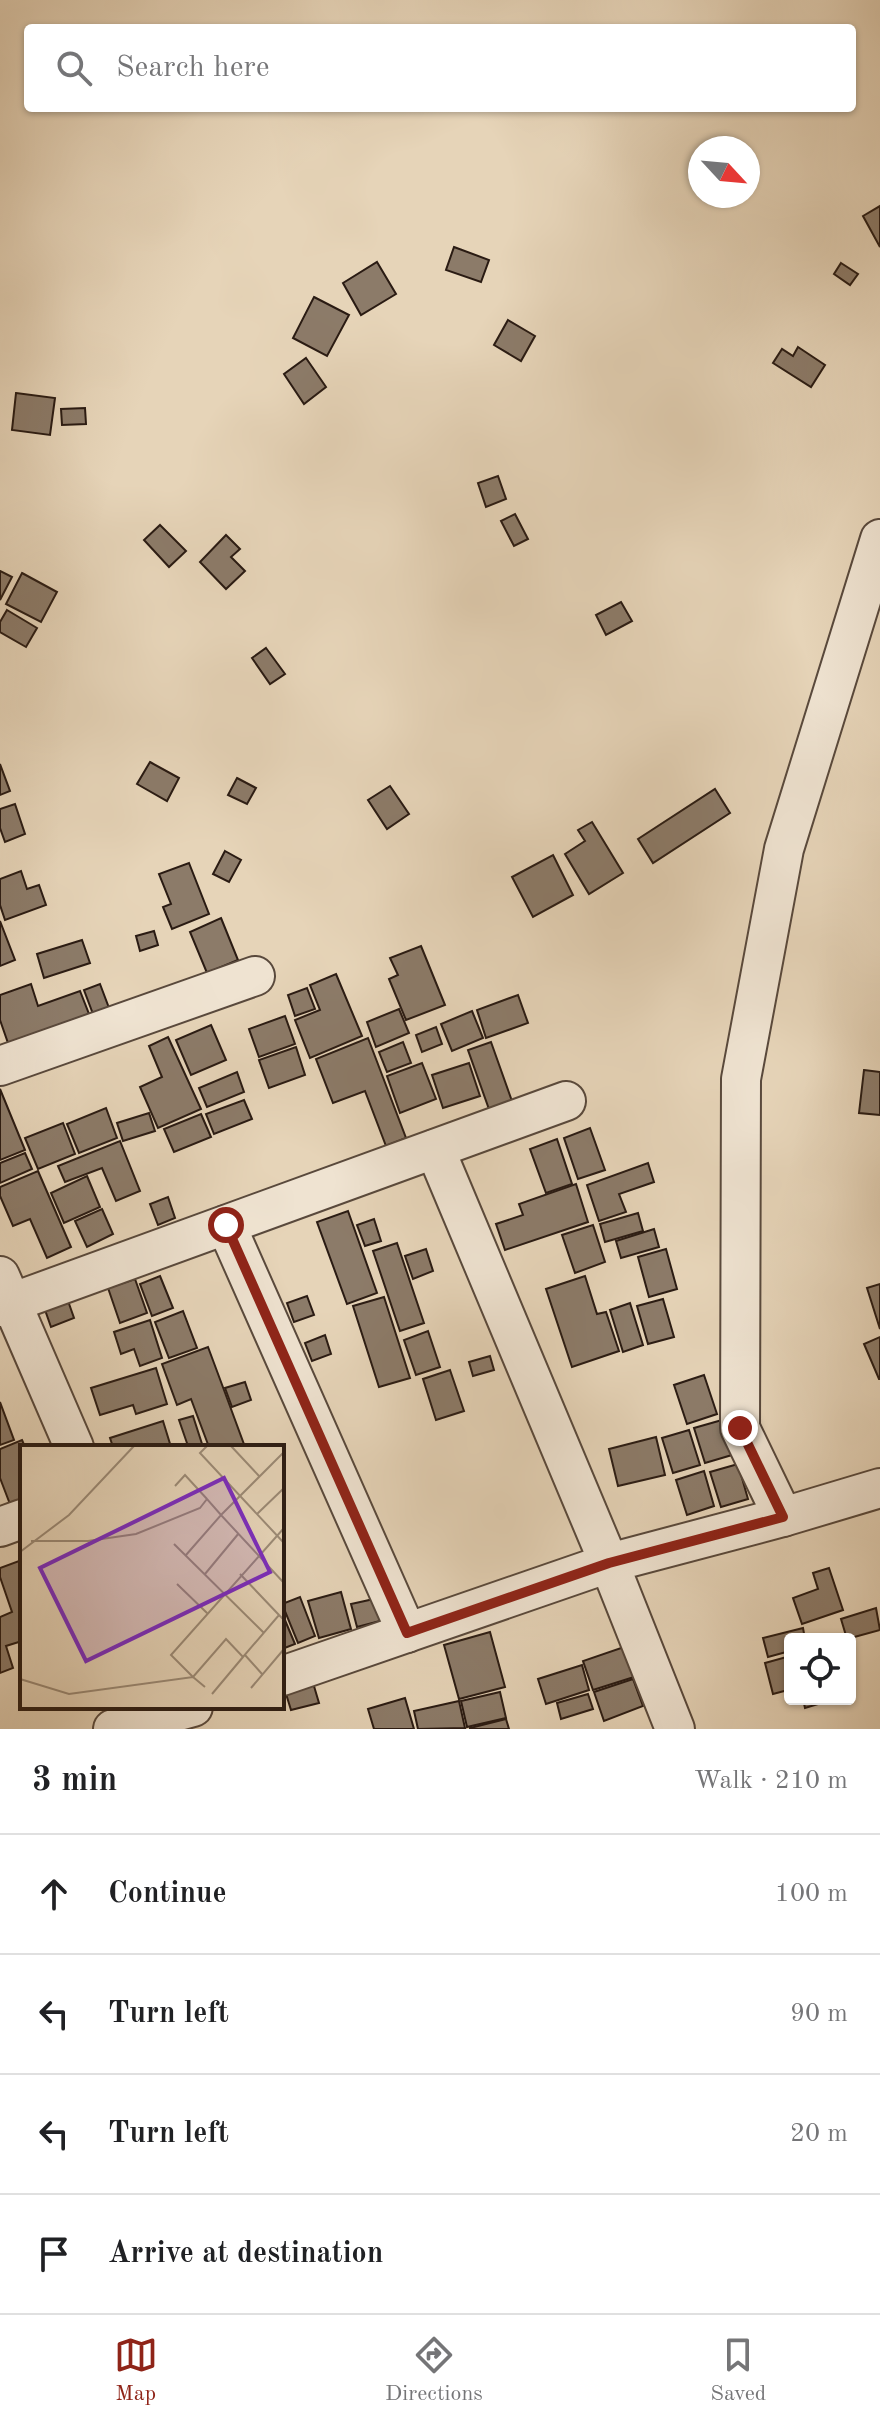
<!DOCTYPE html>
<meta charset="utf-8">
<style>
:root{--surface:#fff;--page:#f6f6f6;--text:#202124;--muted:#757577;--line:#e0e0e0;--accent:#8f2418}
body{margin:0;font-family:"Old Standard TT",serif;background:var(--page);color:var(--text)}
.controls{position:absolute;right:24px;bottom:24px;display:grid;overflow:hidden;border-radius:8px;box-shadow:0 2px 6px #0004}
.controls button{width:72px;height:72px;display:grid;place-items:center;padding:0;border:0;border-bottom:2px solid var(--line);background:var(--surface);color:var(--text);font:40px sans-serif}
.compass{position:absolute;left:688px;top:136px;width:72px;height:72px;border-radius:50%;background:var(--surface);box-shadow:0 2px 6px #0004;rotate:116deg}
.stop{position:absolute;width:24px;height:24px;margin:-18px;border:6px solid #8f2418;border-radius:50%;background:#fff}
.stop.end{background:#8f2418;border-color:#fff;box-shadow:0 2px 8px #0008}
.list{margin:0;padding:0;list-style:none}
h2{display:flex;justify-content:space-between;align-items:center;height:104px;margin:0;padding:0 32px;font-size:34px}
h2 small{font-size:26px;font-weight:400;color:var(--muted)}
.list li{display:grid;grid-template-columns:52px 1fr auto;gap:24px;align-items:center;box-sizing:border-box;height:120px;padding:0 32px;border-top:2px solid var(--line)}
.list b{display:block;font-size:30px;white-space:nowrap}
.list em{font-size:26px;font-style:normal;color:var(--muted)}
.icon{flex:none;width:44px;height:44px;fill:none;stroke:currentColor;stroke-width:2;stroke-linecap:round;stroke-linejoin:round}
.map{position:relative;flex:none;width:880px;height:1729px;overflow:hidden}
.search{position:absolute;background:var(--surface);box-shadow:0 2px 6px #0004;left:24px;right:24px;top:24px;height:88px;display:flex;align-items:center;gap:20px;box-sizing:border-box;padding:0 28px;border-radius:8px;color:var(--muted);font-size:30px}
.sheet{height:584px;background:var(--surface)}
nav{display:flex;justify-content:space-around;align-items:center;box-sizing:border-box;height:112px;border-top:2px solid var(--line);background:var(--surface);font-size:22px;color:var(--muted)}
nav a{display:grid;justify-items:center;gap:4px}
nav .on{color:var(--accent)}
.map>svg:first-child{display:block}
.building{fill:#8c7b69;stroke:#2a1b13;stroke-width:2}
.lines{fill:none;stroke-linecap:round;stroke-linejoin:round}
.minor-casing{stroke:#59493c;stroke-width:42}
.minor{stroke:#efe3d1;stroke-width:38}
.route{stroke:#8f2418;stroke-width:10}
.inset-road{fill:none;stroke:#9b8a76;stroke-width:2}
.view{fill:#7b2cbf;fill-opacity:0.15;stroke:#7b2cbf;stroke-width:4}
.inset-edge{fill:none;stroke:#2a1b13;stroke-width:4}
</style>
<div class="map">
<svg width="880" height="1729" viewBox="0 0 880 1729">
<rect width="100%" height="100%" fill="#e6d4b8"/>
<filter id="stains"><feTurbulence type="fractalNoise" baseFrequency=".0025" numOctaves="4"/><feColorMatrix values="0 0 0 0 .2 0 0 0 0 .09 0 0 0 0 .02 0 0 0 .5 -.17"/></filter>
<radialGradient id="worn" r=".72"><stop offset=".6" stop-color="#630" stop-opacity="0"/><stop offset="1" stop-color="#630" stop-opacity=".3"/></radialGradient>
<!-- building -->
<g class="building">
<path d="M880 206V247L863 216Z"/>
<path d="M454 247 489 260 481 282 446 270Z"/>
<path d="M377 262 396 294 361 315 343 283Z"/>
<path d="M841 263 858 274 850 285 834 274Z"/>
<path d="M314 297 349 315 327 356 293 338Z"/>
<path d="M508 320 535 336 521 361 494 345Z"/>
<path d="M798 347 825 365 811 387 773 363 782 349 793 356Z"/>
<path d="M306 358 326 387 304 404 284 374Z"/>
<path d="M16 393 55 398 50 435 12 430Z"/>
<path d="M85 408 86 424 62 425 61 409Z"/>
<path d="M498 476 506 499 486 507 478 483Z"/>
<path d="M515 514 528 539 514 546 501 521Z"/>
<path d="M160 525 186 551 169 567 144 540Z"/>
<path d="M226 535 240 549 231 557 245 571 226 589 200 562Z"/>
<path d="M0 571 12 577 0 600Z"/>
<path d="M22 573 57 592 41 622 6 604Z"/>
<path d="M621 602 632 621 606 635 596 615Z"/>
<path d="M7 610 37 628 26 647 0 632V622Z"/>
<path d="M266 648 285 674 270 684 252 658Z"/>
<path d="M150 762 179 778 167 801 137 784Z"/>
<path d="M0 764 10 791 0 795Z"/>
<path d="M237 778 256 788 247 804 228 795Z"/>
<path d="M390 786 409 814 387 829 368 800Z"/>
<path d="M715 789 730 813 653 863 638 839Z"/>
<path d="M15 804 25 834 5 842 0 828V809Z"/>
<path d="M592 822 623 873 589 894 565 854 585 841 578 830Z"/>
<path d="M225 851 241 860 229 882 213 874Z"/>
<path d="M553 855 573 895 533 917 512 877Z"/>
<path d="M189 863 209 914 172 929 163 907 171 904 159 874Z"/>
<path d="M21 871 27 889 39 885 46 905 5 920 0 905V879Z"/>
<path d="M221 918 238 960 207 973 190 932Z"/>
<path d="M0 921 15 960 0 966Z"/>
<path d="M154 931 158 945 140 951 136 936Z"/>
<path d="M82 940 90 963 44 978 37 954Z"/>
<path d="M421 946 445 1005 406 1020 389 979 398 975 390 958Z"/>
<path d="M336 974 362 1036 310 1058 295 1020 320 1010 310 985Z"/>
<path d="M31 984 38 1006 80 991 89 1014 8 1043 0 1020V995Z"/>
<path d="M100 984 109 1008 93 1014 84 990Z"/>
<path d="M307 988 315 1009 295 1016 288 995Z"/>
<path d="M518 995 528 1023 486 1038 477 1010Z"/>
<path d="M399 1009 409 1033 376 1047 367 1022Z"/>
<path d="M472 1011 483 1038 452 1051 441 1024Z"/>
<path d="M285 1016 295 1044 259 1057 249 1029Z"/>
<path d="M211 1025 226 1060 191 1075 176 1040Z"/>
<path d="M436 1027 442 1044 422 1052 416 1035Z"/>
<path d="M168 1037 201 1109 158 1128 140 1087 162 1077 149 1046Z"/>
<path d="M368 1038 406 1138 386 1146 365 1091 333 1103 316 1059Z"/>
<path d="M403 1042 411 1063 387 1072 379 1052Z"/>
<path d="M491 1042 513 1104 490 1112 468 1050Z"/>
<path d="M296 1047 305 1075 269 1088 259 1060Z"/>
<path d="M422 1063 436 1099 400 1113 387 1076Z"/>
<path d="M469 1063 480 1096 443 1108 432 1075Z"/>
<path d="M864 1070 880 1072V1115L859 1113Z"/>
<path d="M237 1072 244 1092 207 1107 199 1088Z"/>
<path d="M0 1089 25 1150 0 1160Z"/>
<path d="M244 1100 252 1119 214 1134 206 1114Z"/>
<path d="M106 1108 117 1138 79 1153 67 1124Z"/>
<path d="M149 1113 155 1131 123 1141 117 1123Z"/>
<path d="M201 1114 211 1137 174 1152 164 1129Z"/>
<path d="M63 1123 75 1154 38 1169 25 1138Z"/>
<path d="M590 1128 605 1170 578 1179 564 1138Z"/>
<path d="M557 1139 572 1184 546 1193 530 1149Z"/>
<path d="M120 1141 140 1191 116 1201 102 1168 65 1182 58 1166Z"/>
<path d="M25 1153 32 1169 0 1183V1163Z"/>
<path d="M648 1163 654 1182 619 1194 626 1212 599 1221 587 1185Z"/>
<path d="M38 1171 71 1247 47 1258 30 1219 13 1226 0 1196V1187Z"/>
<path d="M87 1176 100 1207 64 1223 51 1193Z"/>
<path d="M576 1184 588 1222 505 1250 496 1224 523 1215 519 1204Z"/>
<path d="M168 1197 175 1218 158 1225 150 1204Z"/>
<path d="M102 1209 113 1234 87 1247 75 1221Z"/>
<path d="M348 1211 377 1293 347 1304 317 1222Z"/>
<path d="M638 1213 643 1231 605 1242 600 1224Z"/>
<path d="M374 1219 381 1241 365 1246 357 1225Z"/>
<path d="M593 1225 605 1262 575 1273 562 1235Z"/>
<path d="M654 1229 659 1247 621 1258 616 1241Z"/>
<path d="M397 1243 424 1323 400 1331 373 1251Z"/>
<path d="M426 1249 433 1271 413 1279 405 1256Z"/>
<path d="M666 1249 677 1289 649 1297 638 1257Z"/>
<path d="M160 1276 173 1308 152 1316 140 1284Z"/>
<path d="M585 1276 597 1314 606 1312 619 1351 572 1367 546 1289Z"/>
<path d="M135 1279 147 1313 120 1323 108 1288Z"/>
<path d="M880 1284V1329L867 1288Z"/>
<path d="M307 1296 314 1315 294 1322 287 1303Z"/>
<path d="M384 1297 410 1378 379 1387 353 1306Z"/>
<path d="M67 1298 74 1318 51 1327 44 1307Z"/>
<path d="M663 1299 674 1337 648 1344 637 1306Z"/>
<path d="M630 1303 643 1345 623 1352 610 1310Z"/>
<path d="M183 1311 197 1348 169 1358 155 1322Z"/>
<path d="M150 1320 162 1358 140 1366 134 1349 121 1354 114 1332Z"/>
<path d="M428 1331 440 1367 416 1375 404 1340Z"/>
<path d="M325 1335 331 1354 312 1361 305 1343Z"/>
<path d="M880 1337V1379H879L864 1344Z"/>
<path d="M208 1347 224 1390 245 1447H209L191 1399 177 1405 162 1364Z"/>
<path d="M490 1356 494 1370 473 1376 469 1362Z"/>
<path d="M156 1368 167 1404 136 1414 133 1405 100 1415 91 1388Z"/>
<path d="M450 1370 464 1411 436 1420 423 1379Z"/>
<path d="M704 1375 717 1414 687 1424 674 1385Z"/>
<path d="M245 1382 251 1400 232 1407 225 1388Z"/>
<path d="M0 1402 14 1440 0 1445Z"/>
<path d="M193 1416 203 1447H185L188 1446 179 1420Z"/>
<path d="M722 1420 732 1455 705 1463 694 1428Z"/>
<path d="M163 1421 171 1447H113L110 1438Z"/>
<path d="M689 1430 700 1465 673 1473 662 1438Z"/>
<path d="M656 1437 665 1475 618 1486 609 1449Z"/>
<path d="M22 1440 25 1447H22V1508L13 1512 0 1478V1449Z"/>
<path d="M738 1464 748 1499 721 1507 710 1472Z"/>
<path d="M704 1471 714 1506 687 1515 676 1480Z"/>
<path d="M19 1561 22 1571V1641L6 1646 13 1668 0 1673V1617L12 1612 0 1577V1568Z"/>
<path d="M829 1568 843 1610 802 1624 793 1598 818 1589 813 1573Z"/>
<path d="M341 1592 351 1629 319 1638 308 1601Z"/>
<path d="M300 1597 315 1636 298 1643 282 1604Z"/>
<path d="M374 1599 380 1621 357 1627 351 1604Z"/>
<path d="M876 1608 880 1630 847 1639 841 1619Z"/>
<path d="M282 1613 295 1644 282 1649Z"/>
<path d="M803 1628 805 1639H790V1651L768 1657 763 1638Z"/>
<path d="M490 1632 505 1687 459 1699 444 1645Z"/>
<path d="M624 1647 634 1677 593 1690 583 1661Z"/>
<path d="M790 1656V1697L788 1690 773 1694 765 1663Z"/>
<path d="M582 1665 589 1690 546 1704 538 1679Z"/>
<path d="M311 1676 319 1703 291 1710 283 1684Z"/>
<path d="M633 1679 643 1706 604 1721 594 1692Z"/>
<path d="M500 1692 506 1718 467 1727 461 1701Z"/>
<path d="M588 1694 593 1709 561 1719 557 1703Z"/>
<path d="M405 1698 414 1729H374L368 1709Z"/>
<path d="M803 1699H817L818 1704 805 1708Z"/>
<path d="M459 1701 465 1728 418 1729 414 1711Z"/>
<path d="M506 1719 509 1729H470V1728Z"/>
</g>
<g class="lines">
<defs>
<g id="minor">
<path d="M0 1066 255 976"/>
<path d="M226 1225 407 1633"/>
<path d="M0 1276 74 1447"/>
<path d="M0 1307 566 1101"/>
<path d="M783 1517 880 1488"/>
<path d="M0 1527 22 1519"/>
<path d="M282 1676 609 1563 435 1149"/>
<path d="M113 1729 193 1707"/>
<path d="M675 1729 609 1563 783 1517 740 1428 741 1079 784 849 880 539"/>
</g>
</defs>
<!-- minor casing -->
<use href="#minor" class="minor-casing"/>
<!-- minor -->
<use href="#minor" class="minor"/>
</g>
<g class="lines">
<!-- route -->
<path class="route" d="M226 1225 407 1633 609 1563 783 1517 740 1428"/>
</g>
<!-- overview -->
<g transform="translate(20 1445)">
<rect width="264" height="264" fill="#e6d4b8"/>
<path class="inset-road" d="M187 1 180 8 264 98M211 1 239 31M155 41 165 30 187 54M237 69 264 43M264 83 151 210 173 232 206 194 223 212 259 170 264 175M11 96H68L116 89 180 63 187 54 201 70 264 7M154 99 244 188M0 107 49 70 114 1M166 110 201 70 264 138M185 129 219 88M220 129 259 170M157 139 187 168M225 210 242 229M0 234 49 249 173 232 185 242M231 243 264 204M192 249 223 212"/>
<path class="view" d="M204 33 250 127 66 216 20 123Z"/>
<rect width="264" height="264" class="inset-edge"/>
</g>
<rect width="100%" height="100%" filter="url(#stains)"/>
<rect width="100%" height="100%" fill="url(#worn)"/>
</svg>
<div class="controls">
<button><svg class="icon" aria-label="locate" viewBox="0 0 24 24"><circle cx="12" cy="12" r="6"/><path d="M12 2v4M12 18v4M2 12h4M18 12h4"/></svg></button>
</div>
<svg class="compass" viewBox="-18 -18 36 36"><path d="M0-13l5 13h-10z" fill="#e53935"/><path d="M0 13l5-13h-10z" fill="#757577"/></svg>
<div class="stop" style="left:226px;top:1225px"></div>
<div class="stop end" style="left:740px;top:1428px"></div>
<div class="search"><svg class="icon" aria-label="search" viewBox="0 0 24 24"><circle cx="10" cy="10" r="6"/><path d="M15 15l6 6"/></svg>Search here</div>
</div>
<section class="sheet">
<h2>3 min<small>Walk · 210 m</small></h2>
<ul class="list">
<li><svg class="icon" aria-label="ahead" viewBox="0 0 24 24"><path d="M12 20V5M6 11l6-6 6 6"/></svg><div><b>Continue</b></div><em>100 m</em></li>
<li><svg class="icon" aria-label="left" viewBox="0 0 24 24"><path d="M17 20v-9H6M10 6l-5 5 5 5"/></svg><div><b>Turn left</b></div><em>90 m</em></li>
<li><svg class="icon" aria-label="left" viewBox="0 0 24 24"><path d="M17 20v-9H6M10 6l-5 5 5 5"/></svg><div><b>Turn left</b></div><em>20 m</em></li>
<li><svg class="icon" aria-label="arrive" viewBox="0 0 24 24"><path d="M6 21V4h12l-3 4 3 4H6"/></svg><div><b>Arrive at destination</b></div></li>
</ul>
</section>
<nav>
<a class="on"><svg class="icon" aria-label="map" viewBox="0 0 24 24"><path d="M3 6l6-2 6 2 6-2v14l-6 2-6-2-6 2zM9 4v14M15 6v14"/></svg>Map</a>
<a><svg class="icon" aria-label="directions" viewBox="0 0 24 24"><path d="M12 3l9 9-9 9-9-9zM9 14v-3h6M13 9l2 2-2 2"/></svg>Directions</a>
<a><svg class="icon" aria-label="saved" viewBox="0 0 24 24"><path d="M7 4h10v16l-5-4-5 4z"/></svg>Saved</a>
</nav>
